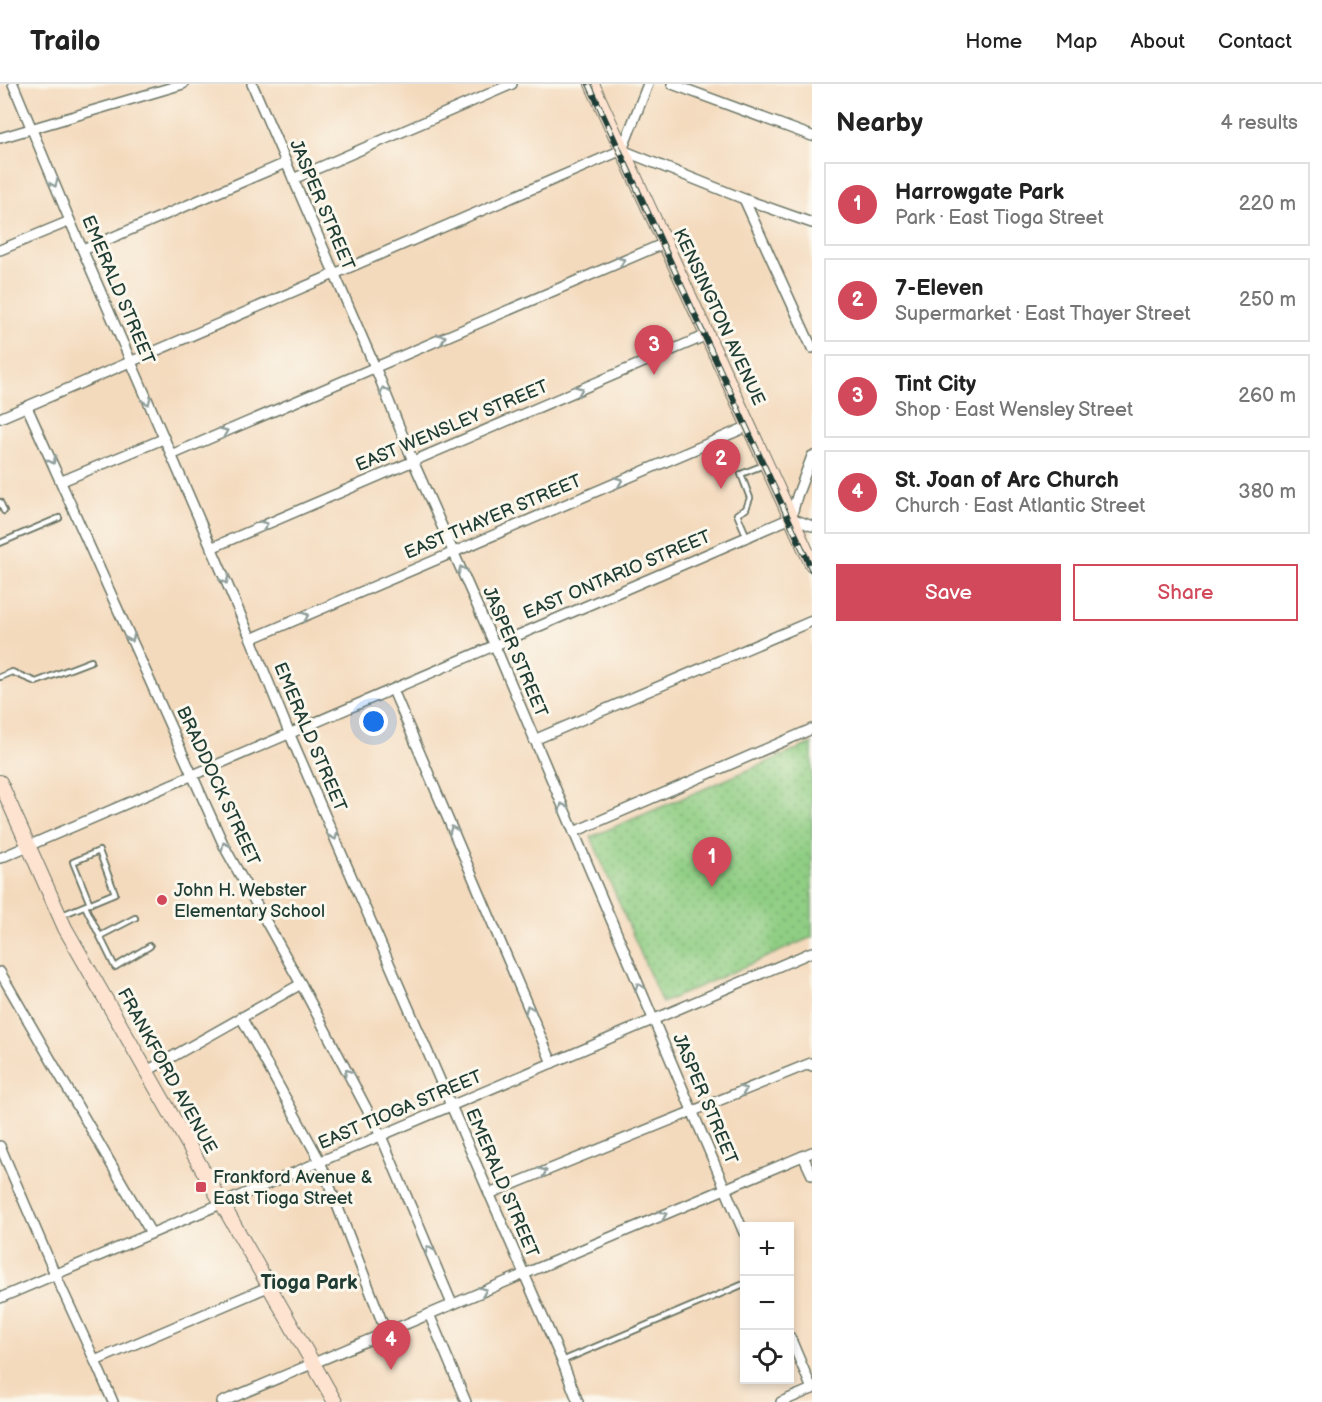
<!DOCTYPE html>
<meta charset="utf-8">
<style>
:root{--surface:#fff;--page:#f6f6f6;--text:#222;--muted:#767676;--line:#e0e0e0;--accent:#d1495b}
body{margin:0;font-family:"Balsamiq Sans",sans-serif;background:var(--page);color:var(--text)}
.controls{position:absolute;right:18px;bottom:18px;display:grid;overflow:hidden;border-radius:0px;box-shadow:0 3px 9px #0003}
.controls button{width:54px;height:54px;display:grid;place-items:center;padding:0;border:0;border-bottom:2px solid var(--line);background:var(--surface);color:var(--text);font:30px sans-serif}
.you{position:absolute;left:374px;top:638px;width:21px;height:21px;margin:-15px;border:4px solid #fff;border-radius:50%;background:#1a73e8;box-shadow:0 0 0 9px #1a73e833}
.badge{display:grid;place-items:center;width:39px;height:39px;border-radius:50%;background:var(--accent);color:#fff;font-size:20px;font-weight:700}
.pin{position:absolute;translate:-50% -50px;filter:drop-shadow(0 2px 3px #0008)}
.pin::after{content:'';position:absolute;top:32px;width:21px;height:18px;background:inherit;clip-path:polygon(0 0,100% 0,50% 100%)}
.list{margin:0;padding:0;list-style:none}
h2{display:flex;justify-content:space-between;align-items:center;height:78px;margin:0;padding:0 24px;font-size:26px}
h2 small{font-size:20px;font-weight:400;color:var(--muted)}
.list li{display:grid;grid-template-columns:39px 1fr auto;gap:18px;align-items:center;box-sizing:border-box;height:84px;margin:0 12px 12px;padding:0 12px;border:2px solid var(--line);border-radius:0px}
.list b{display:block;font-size:22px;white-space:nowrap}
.list p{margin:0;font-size:20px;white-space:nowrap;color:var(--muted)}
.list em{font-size:20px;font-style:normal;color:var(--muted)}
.actions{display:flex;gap:12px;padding:18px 24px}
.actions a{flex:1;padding:14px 0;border:2px solid var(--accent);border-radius:0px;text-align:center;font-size:21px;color:var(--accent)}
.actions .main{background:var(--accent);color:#fff}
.icon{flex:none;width:33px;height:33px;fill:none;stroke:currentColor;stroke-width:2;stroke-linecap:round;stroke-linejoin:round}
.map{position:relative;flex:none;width:812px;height:1318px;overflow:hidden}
header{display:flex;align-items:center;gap:36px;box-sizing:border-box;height:84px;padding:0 30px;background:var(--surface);border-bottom:2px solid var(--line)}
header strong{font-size:28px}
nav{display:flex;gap:33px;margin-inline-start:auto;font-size:21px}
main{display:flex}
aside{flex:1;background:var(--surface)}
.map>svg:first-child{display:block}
.park{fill:url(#park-dots);stroke:#58865c;stroke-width:1.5}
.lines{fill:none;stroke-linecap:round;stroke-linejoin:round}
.lane-casing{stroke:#6a7464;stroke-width:8}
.street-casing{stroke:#6a7464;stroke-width:12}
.secondary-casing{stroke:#6a7464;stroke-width:16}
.lane{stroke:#fff;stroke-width:4.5}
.street{stroke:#fff;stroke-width:9}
.secondary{stroke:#fee3d1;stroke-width:14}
.rail-casing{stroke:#1f3d34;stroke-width:6}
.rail{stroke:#fbf7ec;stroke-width:4;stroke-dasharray:11;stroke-linecap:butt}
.oneway{stroke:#8f9e9a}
.poi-dot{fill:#d1495b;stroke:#fbf7ec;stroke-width:2}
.labels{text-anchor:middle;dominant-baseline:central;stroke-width:6;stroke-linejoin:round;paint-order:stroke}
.street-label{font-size:18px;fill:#1f3d34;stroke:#fbf7ec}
.poi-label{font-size:18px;fill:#1f3d34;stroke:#fbf7ec;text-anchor:start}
.neighbourhood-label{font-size:20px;font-weight:bold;fill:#1f3d34;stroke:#fbf7ec}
</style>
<header>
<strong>Trailo</strong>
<nav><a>Home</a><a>Map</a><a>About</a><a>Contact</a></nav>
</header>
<main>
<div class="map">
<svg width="812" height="1318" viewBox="0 0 812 1318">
<defs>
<pattern id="park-dots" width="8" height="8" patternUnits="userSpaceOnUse" patternTransform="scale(1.5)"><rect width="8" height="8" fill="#90ce84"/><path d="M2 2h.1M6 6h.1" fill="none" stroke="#75a86d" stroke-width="1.8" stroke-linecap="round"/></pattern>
</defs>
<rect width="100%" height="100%" fill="#fbf7ec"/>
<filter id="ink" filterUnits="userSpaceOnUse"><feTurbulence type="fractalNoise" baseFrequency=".0167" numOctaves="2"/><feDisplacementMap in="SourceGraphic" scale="12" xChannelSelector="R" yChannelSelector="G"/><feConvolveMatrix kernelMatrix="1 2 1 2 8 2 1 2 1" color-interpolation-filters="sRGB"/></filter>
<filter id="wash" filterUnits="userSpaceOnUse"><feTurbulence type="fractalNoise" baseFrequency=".008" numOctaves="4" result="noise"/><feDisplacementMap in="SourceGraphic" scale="24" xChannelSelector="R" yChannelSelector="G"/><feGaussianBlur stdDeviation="1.35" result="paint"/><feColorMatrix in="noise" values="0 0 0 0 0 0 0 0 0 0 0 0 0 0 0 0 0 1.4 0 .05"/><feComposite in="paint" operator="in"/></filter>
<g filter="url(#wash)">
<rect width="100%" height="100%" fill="#f4dabd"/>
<!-- park -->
<path class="park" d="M812 659V853L662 919 591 753Z"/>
</g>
<g filter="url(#ink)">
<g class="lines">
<defs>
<g id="lane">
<path d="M0 418 4 427"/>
<path d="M747 453 737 430 746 425 750 414 741 390 764 381"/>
<path d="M0 459 59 434"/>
<path d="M0 593 12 588 36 598 91 577"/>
<path d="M85 822 115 883 150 862"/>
<path d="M62 831 115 809 99 767 73 778 90 820"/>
<path d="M100 852 135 834"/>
<path d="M562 1277 744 1200"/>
</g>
<g id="street">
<path d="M13 0 70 137 251 555 290 651 562 1277 578 1318"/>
<path d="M252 0 375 283 413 377 495 562 744 1149"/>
<path d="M672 0 812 52"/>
<path d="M0 54 183 0"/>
<path d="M622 66 744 115 812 139"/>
<path d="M293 95 512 0"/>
<path d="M744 115 812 264"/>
<path d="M0 166 70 137"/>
<path d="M83 166 286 79"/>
<path d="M27 323 225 764 301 900 381 1052 452 1220"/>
<path d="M0 334 622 66 648 0"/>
<path d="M171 371 665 159"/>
<path d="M62 397 163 355"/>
<path d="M791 434 797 412 812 372"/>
<path d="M791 434 812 442"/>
<path d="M211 464 707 251"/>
<path d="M251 555 749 342"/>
<path d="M393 606 552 979"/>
<path d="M534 656 812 537"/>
<path d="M574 748 812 645"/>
<path d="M0 774 791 434"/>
<path d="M0 888 151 1149"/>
<path d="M241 933 320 1077 386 1248"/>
<path d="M147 987 301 900"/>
<path d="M0 1062 55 1190 95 1277 113 1318"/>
<path d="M803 1072 812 1091"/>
<path d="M489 1110 811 979 812 982"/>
<path d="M0 1214 812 868"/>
<path d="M429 1230 466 1318"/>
<path d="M790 1253 812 1305"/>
<path d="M95 1277 270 1202"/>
<path d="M222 1318 812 1068"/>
<path d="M781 1318 812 1305"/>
</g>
<g id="secondary">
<path d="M592 0 812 480"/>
<path d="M0 698 65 844 335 1318"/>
</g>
</defs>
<!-- lane casing -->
<use href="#lane" class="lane-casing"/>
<!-- street casing -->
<use href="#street" class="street-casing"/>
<!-- secondary casing -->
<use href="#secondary" class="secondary-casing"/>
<!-- lane -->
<use href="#lane" class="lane"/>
<!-- street -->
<use href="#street" class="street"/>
<!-- secondary -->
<use href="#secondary" class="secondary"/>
<defs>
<path id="rail" d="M589 0 812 486"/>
</defs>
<!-- rail casing -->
<use href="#rail" class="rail-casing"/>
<!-- rail -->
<use href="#rail" class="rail"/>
</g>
<!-- one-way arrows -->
<defs><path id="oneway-chevron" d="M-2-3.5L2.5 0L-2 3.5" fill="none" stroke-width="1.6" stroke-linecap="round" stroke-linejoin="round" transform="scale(1.5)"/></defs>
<g class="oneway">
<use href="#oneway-chevron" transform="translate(54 99) rotate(68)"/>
<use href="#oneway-chevron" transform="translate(621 177) rotate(-23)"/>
<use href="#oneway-chevron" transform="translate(442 254) rotate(-23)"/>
<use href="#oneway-chevron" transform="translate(579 306) rotate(-23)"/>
<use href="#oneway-chevron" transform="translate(384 307) rotate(-112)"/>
<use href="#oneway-chevron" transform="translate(147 317) rotate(67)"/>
<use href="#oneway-chevron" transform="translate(224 348) rotate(-23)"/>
<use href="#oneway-chevron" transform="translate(52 376) rotate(65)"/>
<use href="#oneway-chevron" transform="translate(619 397) rotate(-23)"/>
<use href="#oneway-chevron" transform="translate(264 441) rotate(-23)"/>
<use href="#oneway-chevron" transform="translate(462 486) rotate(-114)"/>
<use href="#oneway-chevron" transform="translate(225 496) rotate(66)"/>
<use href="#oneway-chevron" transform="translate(305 532) rotate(-23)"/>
<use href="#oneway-chevron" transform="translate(131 554) rotate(66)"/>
<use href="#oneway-chevron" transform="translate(563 723) rotate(-113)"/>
<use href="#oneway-chevron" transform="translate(453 746) rotate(-113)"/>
<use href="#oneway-chevron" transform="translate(334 752) rotate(67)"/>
<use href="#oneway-chevron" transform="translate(225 762) rotate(-116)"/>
<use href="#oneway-chevron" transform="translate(639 903) rotate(-113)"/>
<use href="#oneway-chevron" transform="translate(529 925) rotate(-113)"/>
<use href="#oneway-chevron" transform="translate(348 989) rotate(-118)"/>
<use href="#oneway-chevron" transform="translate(743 1006) rotate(-22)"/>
<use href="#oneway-chevron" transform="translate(543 1088) rotate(-22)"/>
<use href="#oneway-chevron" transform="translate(663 1131) rotate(-23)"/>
<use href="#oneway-chevron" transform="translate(429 1166) rotate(-113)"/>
<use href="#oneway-chevron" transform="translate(483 1207) rotate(-23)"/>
</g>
</g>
<!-- markers -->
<g class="poi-dot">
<circle cx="162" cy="816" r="6"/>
<rect x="195" y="1097" width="12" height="12" rx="3"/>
</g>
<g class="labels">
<!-- street labels -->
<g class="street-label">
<text transform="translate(322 121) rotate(67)">JASPER STREET</text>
<text transform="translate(118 206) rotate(67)">EMERALD STREET</text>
<text transform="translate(719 233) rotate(65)">KENSINGTON AVENUE</text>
<text transform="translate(452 342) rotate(-23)">EAST WENSLEY STREET</text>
<text transform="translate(493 433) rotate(-23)">EAST THAYER STREET</text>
<text transform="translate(617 491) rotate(-23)">EAST ONTARIO STREET</text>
<text transform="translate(515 568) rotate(67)">JASPER STREET</text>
<text transform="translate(310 653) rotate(67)">EMERALD STREET</text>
<text transform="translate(218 702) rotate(65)">BRADDOCK STREET</text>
<text transform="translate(167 987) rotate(61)">FRANKFORD AVENUE</text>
<text transform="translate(705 1015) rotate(67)">JASPER STREET</text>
<text transform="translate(400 1026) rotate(-23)">EAST TIOGA STREET</text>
<text transform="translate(502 1099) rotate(67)">EMERALD STREET</text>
</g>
<!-- poi labels -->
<g class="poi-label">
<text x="174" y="806">John H. Webster<tspan x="174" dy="21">Elementary School</tspan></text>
<text x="213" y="1093">Frankford Avenue &amp;<tspan x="213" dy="21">East Tioga Street</tspan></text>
</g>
<!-- neighbourhood labels -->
<g class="neighbourhood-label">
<text x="309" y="1199">Tioga Park</text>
</g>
</g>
</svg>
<div class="controls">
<button>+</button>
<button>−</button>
<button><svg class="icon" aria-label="locate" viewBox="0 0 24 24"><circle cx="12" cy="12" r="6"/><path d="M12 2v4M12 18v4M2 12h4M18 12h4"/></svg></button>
</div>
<div class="you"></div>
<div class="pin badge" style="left:712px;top:803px">1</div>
<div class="pin badge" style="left:721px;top:405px">2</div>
<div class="pin badge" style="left:654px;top:291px">3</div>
<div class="pin badge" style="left:391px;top:1286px">4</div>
</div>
<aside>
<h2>Nearby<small>4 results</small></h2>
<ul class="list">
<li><span class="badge">1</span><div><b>Harrowgate Park</b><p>Park · East Tioga Street</p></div><em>220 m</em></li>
<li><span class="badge">2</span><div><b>7-Eleven</b><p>Supermarket · East Thayer Street</p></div><em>250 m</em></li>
<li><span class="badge">3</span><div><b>Tint City</b><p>Shop · East Wensley Street</p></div><em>260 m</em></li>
<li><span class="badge">4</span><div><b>St. Joan of Arc Church</b><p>Church · East Atlantic Street</p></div><em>380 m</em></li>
</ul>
<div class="actions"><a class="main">Save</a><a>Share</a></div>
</aside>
</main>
